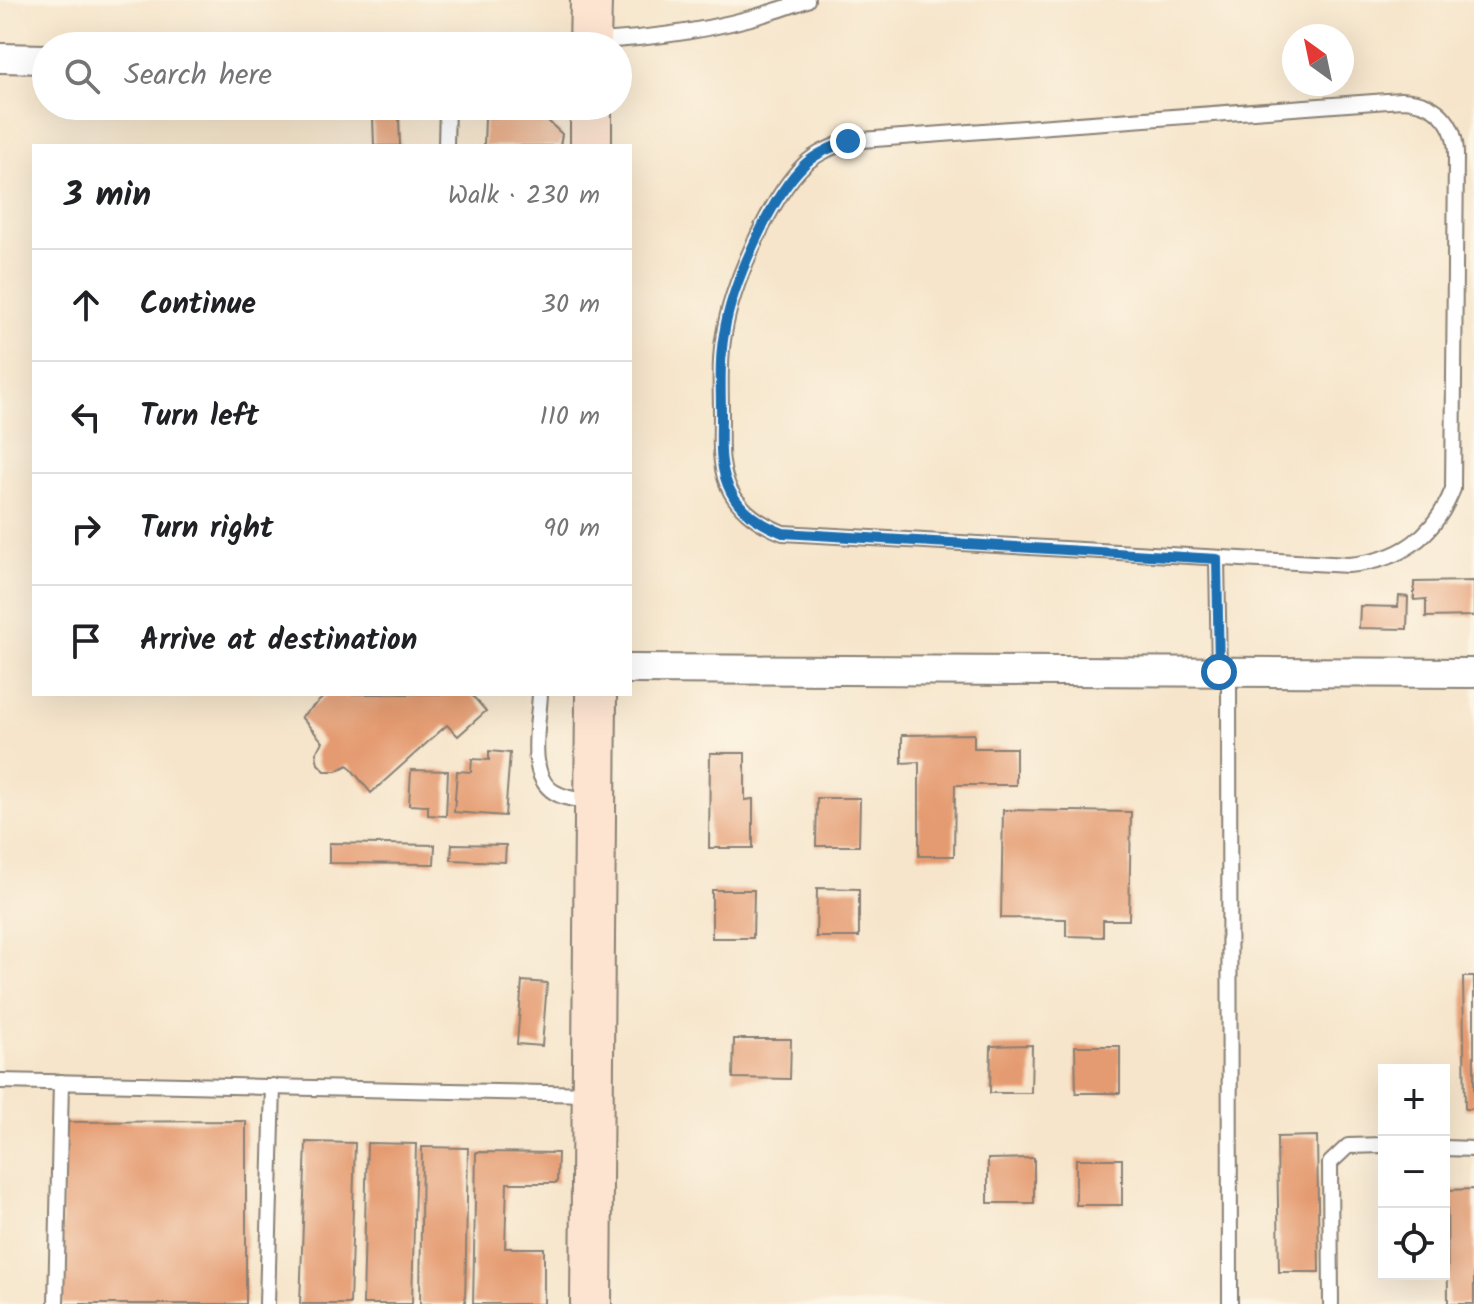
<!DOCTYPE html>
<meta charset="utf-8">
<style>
:root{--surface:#fff;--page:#f6f6f6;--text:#202124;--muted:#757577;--line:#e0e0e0}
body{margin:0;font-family:Kalam,sans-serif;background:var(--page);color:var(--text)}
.controls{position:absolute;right:24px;bottom:24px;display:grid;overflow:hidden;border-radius:0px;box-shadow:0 8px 32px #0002}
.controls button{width:72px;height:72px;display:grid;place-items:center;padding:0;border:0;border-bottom:2px solid var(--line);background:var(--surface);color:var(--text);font:40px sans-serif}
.compass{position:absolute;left:1282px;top:24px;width:72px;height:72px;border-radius:50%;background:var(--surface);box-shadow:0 8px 32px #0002;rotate:327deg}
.stop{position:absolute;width:24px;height:24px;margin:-18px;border:6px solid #1f6fb2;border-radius:50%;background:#fff}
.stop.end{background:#1f6fb2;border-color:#fff;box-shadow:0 2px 8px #0008}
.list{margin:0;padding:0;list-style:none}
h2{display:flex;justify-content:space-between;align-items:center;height:104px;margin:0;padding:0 32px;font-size:34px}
h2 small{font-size:26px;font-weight:400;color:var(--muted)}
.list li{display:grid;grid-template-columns:52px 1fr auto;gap:24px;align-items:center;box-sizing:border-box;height:112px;padding:0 32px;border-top:2px solid var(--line)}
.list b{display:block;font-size:30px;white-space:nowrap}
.list em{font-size:26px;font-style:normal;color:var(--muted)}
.icon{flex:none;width:44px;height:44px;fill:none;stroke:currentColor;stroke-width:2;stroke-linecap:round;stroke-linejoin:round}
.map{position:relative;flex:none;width:1474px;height:1304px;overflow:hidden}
.search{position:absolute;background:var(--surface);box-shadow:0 8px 32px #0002;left:32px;top:32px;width:600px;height:88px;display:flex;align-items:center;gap:20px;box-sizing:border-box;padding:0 28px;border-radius:44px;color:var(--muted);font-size:30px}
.panel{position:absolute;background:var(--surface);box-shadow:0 8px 32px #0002;left:32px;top:144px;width:600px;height:552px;border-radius:0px}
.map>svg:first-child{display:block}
.building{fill:#e59b71}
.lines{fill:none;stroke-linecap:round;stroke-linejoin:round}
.service-casing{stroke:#898074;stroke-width:18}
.minor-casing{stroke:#898074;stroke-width:32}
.secondary-casing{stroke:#898074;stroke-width:44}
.service{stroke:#fff;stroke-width:14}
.minor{stroke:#fff;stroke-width:28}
.secondary{stroke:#fde4d1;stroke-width:40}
.route{stroke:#1f6fb2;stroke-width:10}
</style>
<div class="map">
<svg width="1474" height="1304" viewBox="0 0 1474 1304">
<rect width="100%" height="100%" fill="#fcf5e5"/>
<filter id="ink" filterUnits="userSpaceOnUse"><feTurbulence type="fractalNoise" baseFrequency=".0125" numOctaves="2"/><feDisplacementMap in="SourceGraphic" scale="16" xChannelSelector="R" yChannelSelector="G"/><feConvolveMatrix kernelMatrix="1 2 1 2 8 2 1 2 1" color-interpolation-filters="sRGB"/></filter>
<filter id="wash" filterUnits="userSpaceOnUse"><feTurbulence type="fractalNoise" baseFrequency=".006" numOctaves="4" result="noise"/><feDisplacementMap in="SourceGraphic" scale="32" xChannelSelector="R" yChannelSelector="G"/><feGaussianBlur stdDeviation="1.8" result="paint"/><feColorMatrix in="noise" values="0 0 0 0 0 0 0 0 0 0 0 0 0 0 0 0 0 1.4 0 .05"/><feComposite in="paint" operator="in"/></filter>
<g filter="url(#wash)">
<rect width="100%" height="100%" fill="#f6e5cb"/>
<g id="blocks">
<!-- building -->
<g class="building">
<path d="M399 116 400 146H374L373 117Z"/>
<path d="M485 117 546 119 562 134 560 146H484Z"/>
<path d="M1474 581V616L1426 617V599L1414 600V582Z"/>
<path d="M1399 596 1408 597 1407 629 1359 628 1360 606 1398 607Z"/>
<path d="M327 694H471L486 711 458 736 447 725 371 793 348 765 336 771H325L318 764 316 753 323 742 301 717Z"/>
<path d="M974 734V748H1016V785H955L954 856H919V762L902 763V735Z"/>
<path d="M489 751 510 753 505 816 454 812 457 771 471 772 472 759 489 760Z"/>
<path d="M710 753H745V800L753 799V848H709Z"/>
<path d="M411 770 448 771 446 816 428 815V806L409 805Z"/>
<path d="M817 798H860L859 846H816Z"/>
<path d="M1003 810 1131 812 1129 920H1103V937L1066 936V919L1001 918Z"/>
<path d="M329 843 435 845 434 864 329 863Z"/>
<path d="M452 844 506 845 505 862 451 860Z"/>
<path d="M817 888 859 889V937H816Z"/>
<path d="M712 890H754L753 938H712Z"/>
<path d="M1463 977H1474V1109H1465Z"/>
<path d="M522 981 547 983 542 1046 517 1044Z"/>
<path d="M734 1039H791L790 1079 733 1078Z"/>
<path d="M1032 1045 1031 1093H990L991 1046Z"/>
<path d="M1075 1046H1120V1093H1076Z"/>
<path d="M246 1121V1304H62V1122Z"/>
<path d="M1317 1136 1319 1272H1279L1277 1137Z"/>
<path d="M306 1142 355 1143 350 1304H300Z"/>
<path d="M367 1143 416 1144 412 1304H363Z"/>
<path d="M422 1147 468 1148 465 1304H420Z"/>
<path d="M476 1152 558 1153 557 1183H507L505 1248H544V1304H473Z"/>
<path d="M1034 1158V1203H988V1159Z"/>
<rect x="1076" y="1159" width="46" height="46"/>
<path d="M1474 1189V1304H1448L1447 1190Z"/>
</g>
</g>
</g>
<g filter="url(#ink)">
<use href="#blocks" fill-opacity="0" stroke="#898074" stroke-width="2"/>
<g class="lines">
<defs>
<g id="service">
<path d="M593 41C667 38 738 26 807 0"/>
<path d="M1401 100C1435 101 1456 121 1456 155L1453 489C1434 537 1400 561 1348 565L783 533C761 524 743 513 731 492 718 468 721 440 721 414 721 388 719 360 724 334 731 287 770 197 805 164 817 153 832 147 848 141Z"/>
<path d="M446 146 447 106"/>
<path d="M1217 559 1219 672"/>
<path d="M1229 672 1230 1304"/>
<path d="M540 694C539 722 526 775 554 792 565 799 580 800 592 802"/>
<path d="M0 1081 591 1094"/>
<path d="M1444 1148 1474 1149"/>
<path d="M56 1304 61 1082"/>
<path d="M267 1304 273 1086"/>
<path d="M1331 1304 1330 1163 1348 1146 1384 1145"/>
</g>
<g id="minor">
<path d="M0 58 46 59"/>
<path d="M630 669 1474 673"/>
</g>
<g id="secondary">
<path d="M590 46 591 0"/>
<path d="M591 106V146"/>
<path d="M591 1304 596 694"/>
</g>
</defs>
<!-- service casing -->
<use href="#service" class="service-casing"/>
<!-- minor casing -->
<use href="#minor" class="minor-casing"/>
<!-- secondary casing -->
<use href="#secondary" class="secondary-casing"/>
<!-- service -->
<use href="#service" class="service"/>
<!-- minor -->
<use href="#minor" class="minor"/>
<!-- secondary -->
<use href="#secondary" class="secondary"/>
</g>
</g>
<g class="lines" filter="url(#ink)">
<!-- route -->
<path class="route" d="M848 141C832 147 817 153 805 164 770 197 731 287 724 334 719 360 721 388 721 414 721 440 718 468 731 492 742 513 761 524 783 533L1217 559 1219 672"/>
</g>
</svg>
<div class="controls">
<button>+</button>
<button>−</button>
<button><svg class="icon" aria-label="locate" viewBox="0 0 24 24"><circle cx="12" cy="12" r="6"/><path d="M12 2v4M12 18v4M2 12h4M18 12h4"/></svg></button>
</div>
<svg class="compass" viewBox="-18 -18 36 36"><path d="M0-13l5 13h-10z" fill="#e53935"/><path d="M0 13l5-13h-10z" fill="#757577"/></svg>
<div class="stop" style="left:1219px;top:672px"></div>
<div class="stop end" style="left:848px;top:141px"></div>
<div class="search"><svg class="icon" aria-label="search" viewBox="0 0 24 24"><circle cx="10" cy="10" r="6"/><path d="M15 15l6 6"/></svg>Search here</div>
<section class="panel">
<h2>3 min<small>Walk · 230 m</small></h2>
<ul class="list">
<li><svg class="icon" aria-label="ahead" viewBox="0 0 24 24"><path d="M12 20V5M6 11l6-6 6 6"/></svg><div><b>Continue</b></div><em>30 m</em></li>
<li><svg class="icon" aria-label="left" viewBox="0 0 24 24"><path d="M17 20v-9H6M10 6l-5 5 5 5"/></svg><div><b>Turn left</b></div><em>110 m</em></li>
<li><svg class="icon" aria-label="right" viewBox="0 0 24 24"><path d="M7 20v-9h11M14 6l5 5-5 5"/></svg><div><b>Turn right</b></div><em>90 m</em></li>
<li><svg class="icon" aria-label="arrive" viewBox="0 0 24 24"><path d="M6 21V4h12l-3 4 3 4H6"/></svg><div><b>Arrive at destination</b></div></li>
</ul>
</section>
</div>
